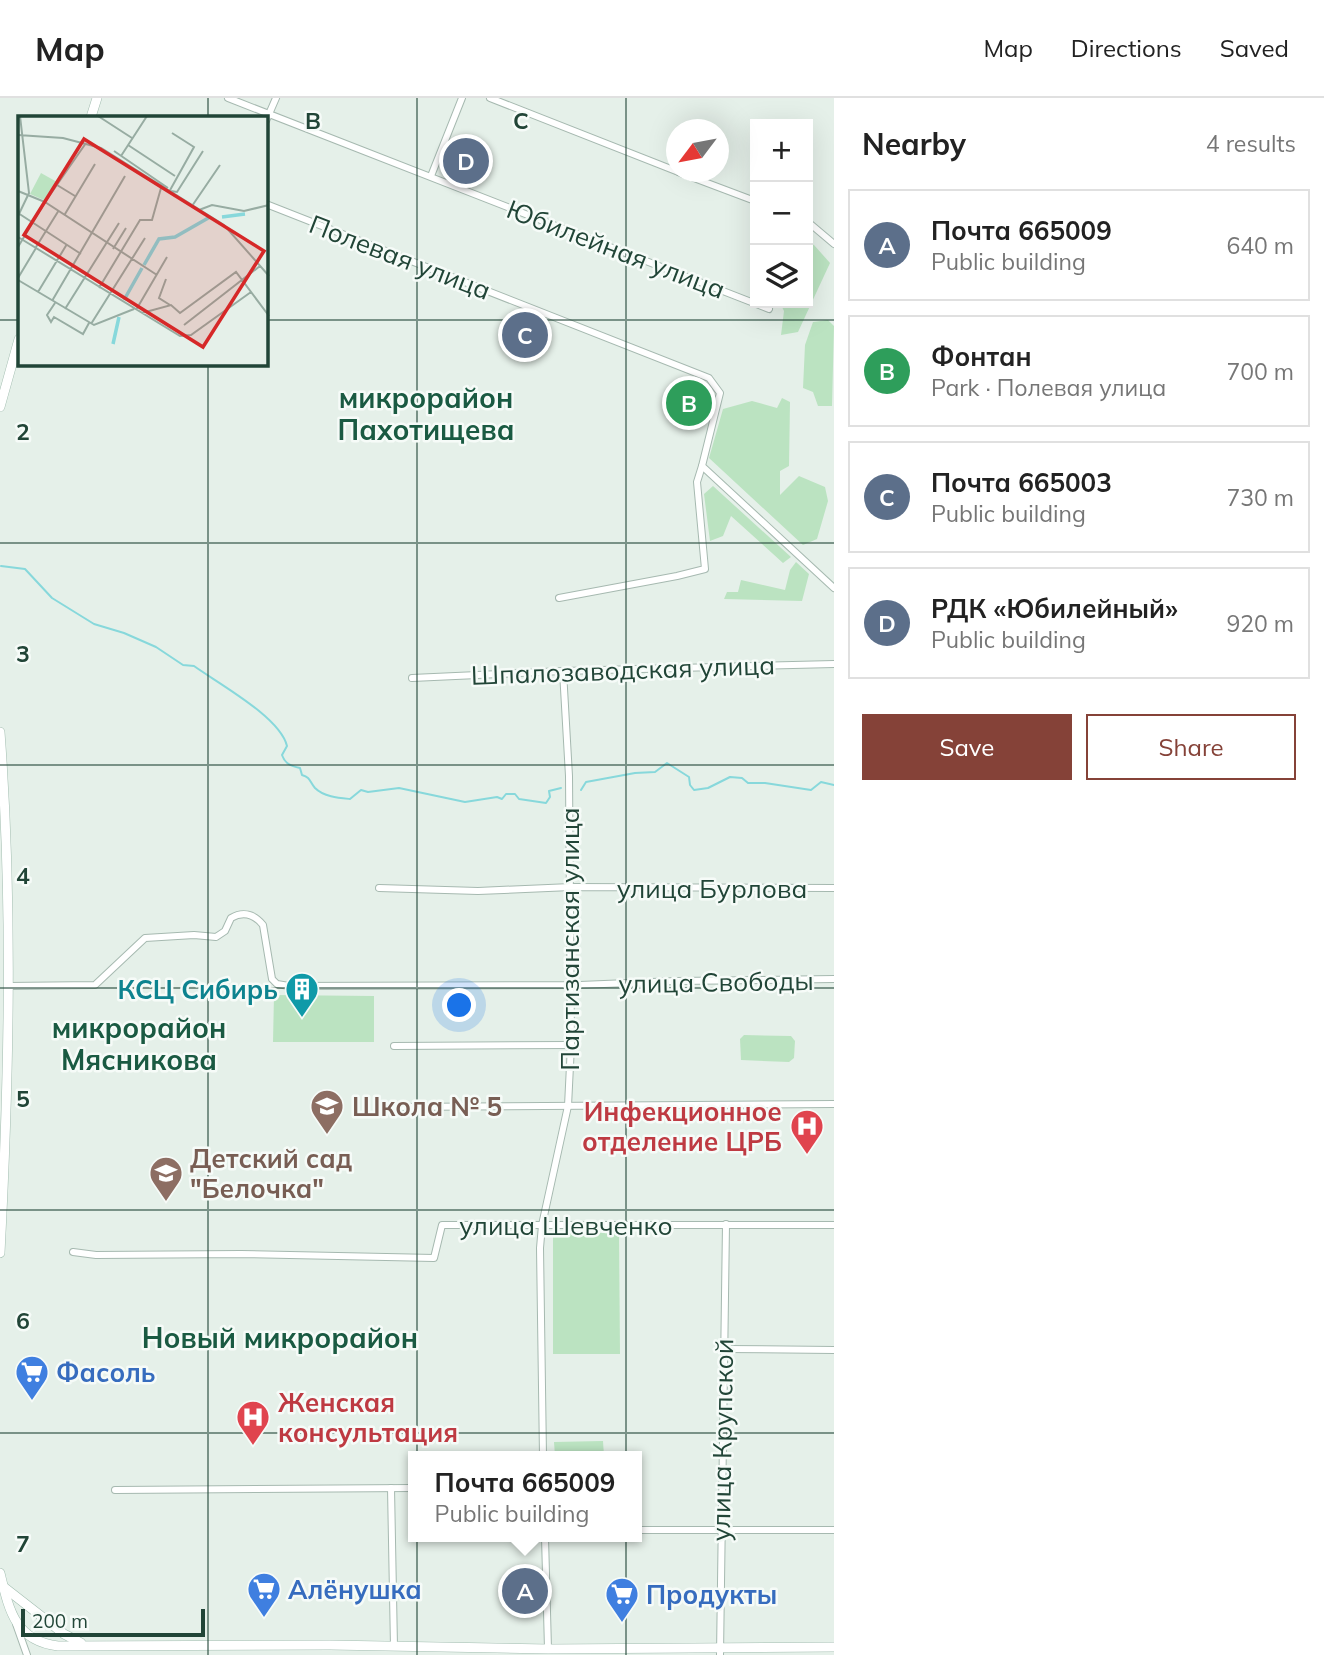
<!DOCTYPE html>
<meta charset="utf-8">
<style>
:root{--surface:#fff;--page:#f2f2f2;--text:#222;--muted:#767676;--line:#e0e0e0;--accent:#854238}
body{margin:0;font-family:Mulish,sans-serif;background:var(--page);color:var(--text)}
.controls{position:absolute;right:21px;top:21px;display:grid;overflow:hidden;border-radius:0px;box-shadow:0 7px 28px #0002}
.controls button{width:63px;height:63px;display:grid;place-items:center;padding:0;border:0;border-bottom:2px solid var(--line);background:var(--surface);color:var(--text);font:35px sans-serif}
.compass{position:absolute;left:666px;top:21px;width:63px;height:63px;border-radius:50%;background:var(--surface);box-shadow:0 7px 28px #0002;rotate:238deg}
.scale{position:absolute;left:21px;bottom:18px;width:184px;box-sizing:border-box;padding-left:7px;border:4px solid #214537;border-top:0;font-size:19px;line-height:24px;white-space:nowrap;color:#214537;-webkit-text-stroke:5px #f6fbf8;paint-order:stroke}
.you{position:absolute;left:460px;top:908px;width:24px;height:24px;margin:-18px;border:5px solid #fff;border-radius:50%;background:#1a73e8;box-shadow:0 0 0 10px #1a73e833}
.badge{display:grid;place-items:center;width:46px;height:46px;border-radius:50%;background:var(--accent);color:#fff;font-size:23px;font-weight:700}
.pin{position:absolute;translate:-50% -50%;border:4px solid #fff;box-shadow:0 2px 7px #0006}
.popup{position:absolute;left:408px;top:1353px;width:234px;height:91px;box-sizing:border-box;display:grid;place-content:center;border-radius:0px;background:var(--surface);filter:drop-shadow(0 2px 5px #0005);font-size:23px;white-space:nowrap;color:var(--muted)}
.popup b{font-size:26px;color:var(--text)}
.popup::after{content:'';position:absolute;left:50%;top:100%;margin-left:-14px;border:14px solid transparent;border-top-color:var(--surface)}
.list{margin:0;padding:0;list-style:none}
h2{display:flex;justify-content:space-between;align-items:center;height:91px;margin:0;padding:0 28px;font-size:30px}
h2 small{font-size:23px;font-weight:400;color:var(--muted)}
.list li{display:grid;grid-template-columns:46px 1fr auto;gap:21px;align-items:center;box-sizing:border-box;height:112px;margin:0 14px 14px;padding:0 14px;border:2px solid var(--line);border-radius:0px}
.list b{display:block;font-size:26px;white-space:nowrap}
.list p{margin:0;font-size:23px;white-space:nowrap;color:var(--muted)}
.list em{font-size:23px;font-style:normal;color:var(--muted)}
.actions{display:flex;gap:14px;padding:21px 28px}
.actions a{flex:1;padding:16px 0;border:2px solid var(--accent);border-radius:0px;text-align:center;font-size:24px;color:var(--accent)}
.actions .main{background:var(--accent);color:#fff}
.icon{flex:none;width:38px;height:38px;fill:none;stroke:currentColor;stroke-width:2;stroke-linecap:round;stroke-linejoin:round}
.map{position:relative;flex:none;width:834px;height:1557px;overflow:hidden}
header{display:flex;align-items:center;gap:42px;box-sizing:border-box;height:98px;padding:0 35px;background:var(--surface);border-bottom:2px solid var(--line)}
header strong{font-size:33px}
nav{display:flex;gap:38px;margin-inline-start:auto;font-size:24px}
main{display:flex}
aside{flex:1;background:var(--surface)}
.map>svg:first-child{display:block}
.green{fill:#bbe3c1}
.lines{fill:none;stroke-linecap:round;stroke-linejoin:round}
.stream{stroke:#87d8db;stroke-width:2}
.street-casing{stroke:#a6b9b0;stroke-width:8}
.secondary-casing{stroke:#a2bdb0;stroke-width:10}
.street{stroke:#fff;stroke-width:6}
.secondary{stroke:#fff;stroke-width:9}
.grid{fill:none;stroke:#214537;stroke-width:2;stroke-opacity:0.55}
.labels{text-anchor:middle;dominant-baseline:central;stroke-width:5;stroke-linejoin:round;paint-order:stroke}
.street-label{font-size:26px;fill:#214537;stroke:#f6fbf8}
.culture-label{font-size:26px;font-weight:bold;fill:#0d838f;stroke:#f6fbf8;text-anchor:end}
.education-label{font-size:26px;font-weight:bold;fill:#785e54;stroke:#f6fbf8;text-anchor:start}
.health-label{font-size:26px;font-weight:bold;fill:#be3a42;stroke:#f6fbf8;text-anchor:end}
.shop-label{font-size:26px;font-weight:bold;fill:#366cbe;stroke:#f6fbf8;text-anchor:start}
.neighbourhood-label{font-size:28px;font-weight:bold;fill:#1a5a42;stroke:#f6fbf8}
.inset-river{fill:none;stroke:#87d8db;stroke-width:3.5}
.inset-road{fill:none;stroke:#97aca2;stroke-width:2}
.view{fill:#d62828;fill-opacity:0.15;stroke:#d62828;stroke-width:3.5}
.inset-edge{fill:none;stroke:#214537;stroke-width:3.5}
.grid-label{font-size:23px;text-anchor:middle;font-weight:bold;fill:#214537;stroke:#f6fbf8;stroke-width:5;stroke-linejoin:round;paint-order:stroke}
</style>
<header>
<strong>Map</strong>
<nav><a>Map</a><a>Directions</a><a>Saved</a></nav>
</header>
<main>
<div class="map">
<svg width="834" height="1557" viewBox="0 0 834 1557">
<rect width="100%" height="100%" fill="#e5f0e9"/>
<!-- green -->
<g class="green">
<path d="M808 144 814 147 830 165 798 234 781 237 784 213 780 205H808Z"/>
<path d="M828 222 834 228 832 308H818L813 294 803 290 805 247 813 224Z"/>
<path d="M782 300 790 304 789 368 780 373V397L799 378 825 389 828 403 817 441 803 447 709 360 723 311 752 303 777 310Z"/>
<path d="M713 388 791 459 783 465 731 418 723 438 710 443 704 396Z"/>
<path d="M796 464 809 476 802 503 724 501 727 494H738L741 482 785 492 790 472Z"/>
<path d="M274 897 374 898V944H273Z"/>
<path d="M744 937 791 938 795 943 794 960 789 964 741 962 740 941Z"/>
<path d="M553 1135H619L620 1256H553Z"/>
<path d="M603 1343 604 1358H555L554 1344Z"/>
</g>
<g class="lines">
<!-- stream -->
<g class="stream">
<path d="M1 468 25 471 52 500 94 526 124 535 156 549 183 567 194 568C219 586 280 619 287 648L282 657C285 666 291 668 300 670L302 677C311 680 309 683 315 690 324 699 339 700 350 701L361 692 368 694 399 690 465 704 497 699 502 701 506 696H515L519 701 546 705 550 699 549 693 561 690"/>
<path d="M581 692 586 684 635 675 655 674 667 665 689 679 690 687 694 692 708 690 730 679 742 680 748 685H765L811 692 821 684 834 687"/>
</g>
<defs>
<g id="street">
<path d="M228 0 769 211"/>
<path d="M490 0 676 73"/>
<path d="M266 23 276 0"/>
<path d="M678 74 755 103"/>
<path d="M431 78 462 0"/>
<path d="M266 106 709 280 720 295 702 368 834 490"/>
<path d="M808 124 834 146"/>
<path d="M559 500 677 478 705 471 697 384 702 368"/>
<path d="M412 580 563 573 834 566"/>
<path d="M379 790 478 793 571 789 834 790"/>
<path d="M8 888 95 887 145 840 194 837 216 839 225 833 231 820C243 813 254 816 263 827L272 881 277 886 289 888 580 887 676 883 834 881"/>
<path d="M394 948 571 947"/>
<path d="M391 1009 834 1006"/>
<path d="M73 1154 96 1157 241 1156 434 1160 442 1127H834"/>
<path d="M724 1251 834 1252"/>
<path d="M543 1358 540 1150 542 1127 568 1008 571 947 569 678 563 573"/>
<path d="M391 1390 394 1549"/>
<path d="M115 1392 413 1390"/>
<path d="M637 1432H834"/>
<path d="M545 1439 548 1551"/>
<path d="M16 1526 27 1557"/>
<path d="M720 1557 726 1126"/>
</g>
<g id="secondary">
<path d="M91 19 97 0"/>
<path d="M0 309 19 241"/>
<path d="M0 634C13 807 9 982 0 1155"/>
<path d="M0 1475C9 1512 15 1543 58 1548L330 1547 548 1551 834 1549"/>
<path d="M5 1490 64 1536 81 1545"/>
</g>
</defs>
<!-- street casing -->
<use href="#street" class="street-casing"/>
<!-- secondary casing -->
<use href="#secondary" class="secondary-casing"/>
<!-- street -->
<use href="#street" class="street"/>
<!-- secondary -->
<use href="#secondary" class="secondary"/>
</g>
<!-- grid -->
<path class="grid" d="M208 0V19M417 0V1557M626 0V1557M0 222H19M266 222H834M208 266V1557M0 445H834M0 667H834M0 890H834M0 1112H834M0 1335H834"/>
<!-- icons -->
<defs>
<symbol id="building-pin" viewBox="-11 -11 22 30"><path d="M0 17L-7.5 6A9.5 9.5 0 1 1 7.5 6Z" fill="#0f9aa8" stroke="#f6fbf8"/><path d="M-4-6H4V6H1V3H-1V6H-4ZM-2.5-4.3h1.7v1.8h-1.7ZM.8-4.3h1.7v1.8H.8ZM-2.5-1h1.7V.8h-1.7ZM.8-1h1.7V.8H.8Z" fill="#fff"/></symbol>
<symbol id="school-pin" viewBox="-11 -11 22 30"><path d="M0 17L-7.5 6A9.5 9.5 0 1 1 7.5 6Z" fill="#8d6e63" stroke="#f6fbf8"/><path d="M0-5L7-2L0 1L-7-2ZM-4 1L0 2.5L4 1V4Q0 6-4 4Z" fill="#fff"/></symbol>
<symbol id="hospital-pin" viewBox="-11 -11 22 30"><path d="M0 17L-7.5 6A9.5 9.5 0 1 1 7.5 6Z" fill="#e0444e" stroke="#f6fbf8"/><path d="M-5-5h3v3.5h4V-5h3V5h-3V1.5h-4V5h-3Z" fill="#fff"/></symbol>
<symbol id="supermarket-pin" viewBox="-11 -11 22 30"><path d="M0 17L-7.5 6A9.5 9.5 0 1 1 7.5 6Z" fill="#3f7fe0" stroke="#f6fbf8"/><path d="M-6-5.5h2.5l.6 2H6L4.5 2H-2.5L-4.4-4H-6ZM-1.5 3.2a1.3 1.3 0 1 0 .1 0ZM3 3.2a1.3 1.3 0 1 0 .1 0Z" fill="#fff"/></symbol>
</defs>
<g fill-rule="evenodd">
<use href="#building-pin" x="283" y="872" width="38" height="52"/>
<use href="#school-pin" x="308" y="989" width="38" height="52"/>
<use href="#hospital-pin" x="788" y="1009" width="38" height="52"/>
<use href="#school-pin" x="147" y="1056" width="38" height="52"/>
<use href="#supermarket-pin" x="13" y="1255" width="38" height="52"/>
<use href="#hospital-pin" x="234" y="1300" width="38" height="52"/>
<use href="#supermarket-pin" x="245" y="1472" width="38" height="52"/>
<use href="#supermarket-pin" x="603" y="1477" width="38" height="52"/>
</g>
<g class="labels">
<!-- street labels -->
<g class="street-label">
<text transform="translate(616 151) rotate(21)">Юбилейная улица</text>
<text transform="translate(400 159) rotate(21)">Полевая улица</text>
<text transform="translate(623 572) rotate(-2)">Шпалозаводская улица</text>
<text x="712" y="790">улица Бурлова</text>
<text transform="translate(569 841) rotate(-90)">Партизанская улица</text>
<text transform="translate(716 884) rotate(-1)">улица Свободы</text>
<text x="566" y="1127">улица Шевченко</text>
<text transform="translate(722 1342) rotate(-89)">улица Крупской</text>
</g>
<!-- culture labels -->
<g class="culture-label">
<text x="278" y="891">КСЦ Сибирь</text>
</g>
<!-- education labels -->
<g class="education-label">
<text x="352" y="1008">Школа № 5</text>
<text x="190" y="1060">Детский сад<tspan x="190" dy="30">"Белочка"</tspan></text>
</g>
<!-- health labels -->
<g class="health-label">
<text x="782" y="1013">Инфекционное<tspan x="782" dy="30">отделение ЦРБ</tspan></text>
<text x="278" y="1304" text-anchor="start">Женская<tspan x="278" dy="30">консультация</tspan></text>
</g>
<!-- shop labels -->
<g class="shop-label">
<text x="56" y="1274">Фасоль</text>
<text x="288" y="1491">Алёнушка</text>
<text x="646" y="1496">Продукты</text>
</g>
<!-- neighbourhood labels -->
<g class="neighbourhood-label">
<text x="426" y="299">микрорайон<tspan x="426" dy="32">Пахотищева</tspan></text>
<text x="139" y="929">микрорайон<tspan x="139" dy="32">Мясникова</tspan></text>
<text x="280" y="1239">Новый микрорайон</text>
</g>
</g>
<!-- overview -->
<g transform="translate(18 18)">
<rect width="250" height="250" fill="#e5f0e9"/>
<path d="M23 57 39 66 28 85 12 78Z" fill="#bbe3c1"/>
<path class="inset-river" d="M204 101 227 98M126 149 141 123 157 121 192 101M106 184 124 152M95 228 101 201"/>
<path class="inset-road" d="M80 0 114 22M0 19 45 22 83 32 206 109 251 160M68 27 27 86 139 159M110 29 157 60M96 35 150 72M103 40 129 0M39 69 57 80M0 75 27 86 0 131M153 75 159 76 185 35M151 76 176 31 154 17M174 90 202 49M181 94 194 89 226 95 251 89M0 97 63 138M47 98 77 48M0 100 11 77 2 0M0 121 162 220 173 219 233 176M18 131 41 94M95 133 108 112M0 162 18 132M148 163 141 182 152 189M0 164 76 209 116 193M81 172 122 104H134L143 72M20 176 49 128M34 185 107 60M37 187 29 199 33 206 36 201 65 218 71 207M47 193 101 107M118 194 149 141M124 197 153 189 162 197 218 156 251 200M73 208 127 122M166 209 242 150"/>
<path class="view" d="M66 23 246 135 185 231 6 119Z"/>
<rect width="250" height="250" class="inset-edge"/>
</g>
<g class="grid-label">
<text x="313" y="31">B</text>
<text x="521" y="31">C</text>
<text x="23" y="342">2</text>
<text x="23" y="564">3</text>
<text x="23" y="786">4</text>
<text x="23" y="1009">5</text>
<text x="23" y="1231">6</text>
<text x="23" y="1454">7</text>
</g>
</svg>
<div class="controls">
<button>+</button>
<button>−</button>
<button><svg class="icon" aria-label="layers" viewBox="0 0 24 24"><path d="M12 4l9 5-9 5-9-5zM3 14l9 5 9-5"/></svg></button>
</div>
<svg class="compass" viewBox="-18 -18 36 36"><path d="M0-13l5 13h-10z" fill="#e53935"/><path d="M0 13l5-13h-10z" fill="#767676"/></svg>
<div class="scale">200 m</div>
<div class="you"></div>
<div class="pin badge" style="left:525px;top:1493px;background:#5c6f8a">A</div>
<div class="popup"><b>Почта 665009</b>Public building</div>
<div class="pin badge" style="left:689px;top:305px;background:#2e9e5b">B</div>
<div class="pin badge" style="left:525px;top:237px;background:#5c6f8a">C</div>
<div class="pin badge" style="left:466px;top:63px;background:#5c6f8a">D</div>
</div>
<aside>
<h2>Nearby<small>4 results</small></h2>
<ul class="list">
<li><span class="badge" style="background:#5c6f8a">A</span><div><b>Почта 665009</b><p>Public building</p></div><em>640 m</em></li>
<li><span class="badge" style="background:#2e9e5b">B</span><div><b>Фонтан</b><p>Park · Полевая улица</p></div><em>700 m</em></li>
<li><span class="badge" style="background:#5c6f8a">C</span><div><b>Почта 665003</b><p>Public building</p></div><em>730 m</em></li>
<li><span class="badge" style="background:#5c6f8a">D</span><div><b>РДК «Юбилейный»</b><p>Public building</p></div><em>920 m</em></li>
</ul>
<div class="actions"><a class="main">Save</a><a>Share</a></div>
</aside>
</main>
